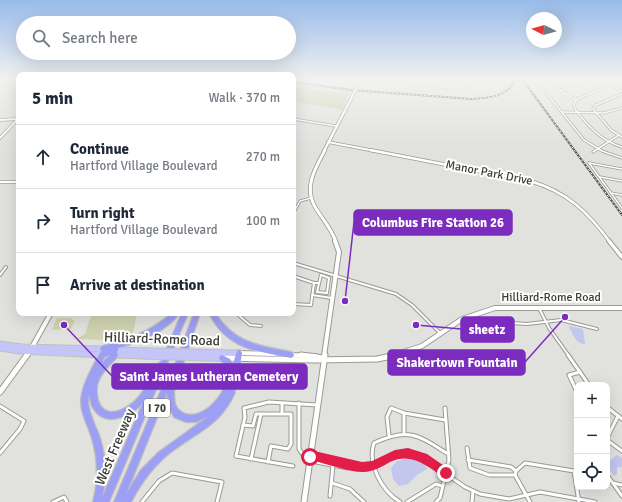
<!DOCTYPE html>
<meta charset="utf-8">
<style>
:root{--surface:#fff;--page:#f2f2f3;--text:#1f2937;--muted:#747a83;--line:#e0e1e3}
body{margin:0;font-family:Signika,sans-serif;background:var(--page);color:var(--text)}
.controls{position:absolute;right:12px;bottom:12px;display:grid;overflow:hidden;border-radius:8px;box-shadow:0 4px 16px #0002}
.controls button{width:36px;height:36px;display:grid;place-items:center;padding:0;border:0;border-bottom:1px solid var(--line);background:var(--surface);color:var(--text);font:20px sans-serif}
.compass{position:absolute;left:526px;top:12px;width:36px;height:36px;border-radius:50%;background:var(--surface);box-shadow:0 4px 16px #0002;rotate:276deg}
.stop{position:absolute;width:12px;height:12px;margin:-9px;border:3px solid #e11d48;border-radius:50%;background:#fff}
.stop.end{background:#e11d48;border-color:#fff;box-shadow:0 1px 4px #0008}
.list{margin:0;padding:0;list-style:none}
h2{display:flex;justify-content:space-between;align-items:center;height:52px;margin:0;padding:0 16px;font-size:17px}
h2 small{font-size:13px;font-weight:400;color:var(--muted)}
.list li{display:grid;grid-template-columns:26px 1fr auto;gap:12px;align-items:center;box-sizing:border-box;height:64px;padding:0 16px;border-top:1px solid var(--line)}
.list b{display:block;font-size:15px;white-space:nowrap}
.list p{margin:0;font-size:13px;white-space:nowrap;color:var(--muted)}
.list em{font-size:13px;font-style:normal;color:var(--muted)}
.icon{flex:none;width:22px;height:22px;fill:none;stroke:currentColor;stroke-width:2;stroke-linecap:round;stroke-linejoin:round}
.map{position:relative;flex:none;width:622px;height:502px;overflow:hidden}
.search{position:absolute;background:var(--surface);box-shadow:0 4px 16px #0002;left:16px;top:16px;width:280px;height:44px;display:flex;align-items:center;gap:10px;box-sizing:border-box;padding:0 14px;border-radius:22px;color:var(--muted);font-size:15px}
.panel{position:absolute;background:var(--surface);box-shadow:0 4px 16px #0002;left:16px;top:72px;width:280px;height:244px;border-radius:8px}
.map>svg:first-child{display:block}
.green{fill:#cfd2af}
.water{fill:#c3c6ed}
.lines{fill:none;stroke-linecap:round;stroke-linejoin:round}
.stream{stroke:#c3c6ed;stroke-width:1}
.minor-far2-casing{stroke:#999996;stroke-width:3}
.minor-far1-casing{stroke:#999996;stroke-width:4}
.minor-casing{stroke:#999996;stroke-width:5}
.tertiary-far2-casing{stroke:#999996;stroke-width:3.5}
.tertiary-far1-casing{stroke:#999996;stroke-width:4}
.tertiary-casing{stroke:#999996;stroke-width:5.5}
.secondary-far3-casing{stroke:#999996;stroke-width:4}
.secondary-far2-casing{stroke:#999996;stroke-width:4.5}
.secondary-far1-casing{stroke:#999996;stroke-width:6}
.secondary-casing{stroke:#999996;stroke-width:7}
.primary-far1-casing{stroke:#c0c0c0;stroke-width:7}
.primary-casing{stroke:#c0c0c0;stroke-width:8}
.motorway-casing{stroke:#c0c0c0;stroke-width:2.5}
.minor-far2{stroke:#fff;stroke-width:1.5}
.minor-far1{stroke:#fff;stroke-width:2}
.minor{stroke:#fff;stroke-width:3}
.tertiary-far2{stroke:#fff;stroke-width:2}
.tertiary-far1{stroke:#fff;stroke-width:2.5}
.tertiary{stroke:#fff;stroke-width:3.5}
.secondary-far3{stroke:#fff;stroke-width:2.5}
.secondary-far2{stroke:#fff;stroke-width:3}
.secondary-far1{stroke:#fff;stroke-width:4}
.secondary{stroke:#fff;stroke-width:5}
.primary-far1{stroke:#c4c5f8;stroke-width:5}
.primary{stroke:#c4c5f8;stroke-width:6}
.motorway{fill:#9d9ff4;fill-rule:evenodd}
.rail-casing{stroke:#4d4d4b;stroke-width:2}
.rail{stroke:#fffffe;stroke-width:1;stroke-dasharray:2;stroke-linecap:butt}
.secondary-bridge-casing{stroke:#999996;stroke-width:4;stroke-linecap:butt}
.primary-bridge-far1-casing{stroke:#c0c0c0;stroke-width:7;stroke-linecap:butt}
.primary-bridge-casing{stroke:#c0c0c0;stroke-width:8;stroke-linecap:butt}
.secondary-bridge{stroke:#fff;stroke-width:2.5}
.primary-bridge-far1{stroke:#c4c5f8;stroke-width:5}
.primary-bridge{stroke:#c4c5f8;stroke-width:6}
.route{fill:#e11d48}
.labels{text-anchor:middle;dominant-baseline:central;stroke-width:4;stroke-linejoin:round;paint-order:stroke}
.shield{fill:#fffffe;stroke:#767674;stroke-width:1}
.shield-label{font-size:11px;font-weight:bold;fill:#3b3b39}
.street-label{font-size:12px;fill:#3b3b39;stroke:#fffffe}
.near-street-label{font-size:14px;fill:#3b3b39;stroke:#fffffe}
.leader{fill:none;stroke:#7b2cbf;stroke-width:1.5}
.callout-dot{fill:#7b2cbf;stroke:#fffffe;stroke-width:1.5}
.callout{fill:#7b2cbf;stroke:#7b2cbf;stroke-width:1.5}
.callout-label{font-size:13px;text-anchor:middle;font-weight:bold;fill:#fff}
</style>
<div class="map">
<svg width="622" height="502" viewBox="0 0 622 502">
<rect width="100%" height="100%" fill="#e1e2de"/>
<!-- green -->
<g class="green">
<path d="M293 88 349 93 342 110 293 101Z"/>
<path d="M92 313H137L133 333 110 340 76 339 85 334Z"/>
<path d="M57 318H73L72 320H75L71 329 52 330Z"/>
</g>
<!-- water -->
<g class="water">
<path d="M569 326 583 329 585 344C577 345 572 334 569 326Z"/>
<path d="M617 455 622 458V467H617V474L614 476 610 470 607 460H611Z"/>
<path d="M409 458 424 464 427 469 418 474 408 484 399 486 393 479 391 468 397 461Z"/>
</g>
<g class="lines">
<!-- stream -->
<g class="stream">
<path d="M479 79H488"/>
<path d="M411 84 457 91"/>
<path d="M469 90 471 79"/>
<path d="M461 92 468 91"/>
</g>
<defs>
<g id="minor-far2">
<path d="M535 79 584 140 602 151 622 158"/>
<path d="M550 79 562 92 576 100"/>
<path d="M622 80 577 99 574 104 575 109C588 126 601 141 622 147"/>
<path d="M611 86 622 91"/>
<path d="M560 90 568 89 576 85"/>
<path d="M622 94 596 105 593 109 611 130 622 137"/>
<path d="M562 112 604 113 622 108"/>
<path d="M293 119 336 126"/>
<path d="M593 152 619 135"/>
<path d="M589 163 622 208"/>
<path d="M589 163 622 169"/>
<path d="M600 177 622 181"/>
<path d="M611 193 622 195"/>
<path d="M293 214 300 201 311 198"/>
</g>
<g id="minor-far1">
<path d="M293 263 396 294 412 305 440 333"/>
<path d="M0 275 6 267"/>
<path d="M321 275 329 278 327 293 317 292Z"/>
<path d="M293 276 314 283 311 305 293 304"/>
<path d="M314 283H318"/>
<path d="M312 295 332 298"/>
<path d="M539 308 549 328 569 356"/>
<path d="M236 313 250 325 261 326"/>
<path d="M512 323 527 324 561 320 597 329"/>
</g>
<g id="minor">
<path d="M568 355 589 385"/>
<path d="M577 392 569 375 580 372"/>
<path d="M282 403V413"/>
<path d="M299 403V449L303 455 309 457"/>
<path d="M0 406 24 421 20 429 0 453"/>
<path d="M607 407 622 419"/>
<path d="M404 413V433"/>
<path d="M243 425 253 426 256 414H291V444L288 449 271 446 268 462"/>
<path d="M389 435 387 417 391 408 404 413 445 420"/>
<path d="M607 438 618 416"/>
<path d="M607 440 622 451"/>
<path d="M467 448 470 468 489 475H515L516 471 525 463 574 471 579 502"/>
<path d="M310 455 362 467 373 466 399 454 411 453 423 458 465 487 480 494 509 499 540 492 595 502"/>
<path d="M251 459 261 414"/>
<path d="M468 460 511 467 516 471"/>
<path d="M311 461 348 468 353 466"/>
<path d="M293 466 236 456 245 417 244 408 269 402 317 405"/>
<path d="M515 475 530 502"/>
<path d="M607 475 622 496"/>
<path d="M332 483 350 489 364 502"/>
<path d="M613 483 622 485"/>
<path d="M330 496 333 465"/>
<path d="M53 502 64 497 67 502"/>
<path d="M142 502 159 481 172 473 222 482 217 502"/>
<path d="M400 502C382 491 367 464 374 443 409 427 418 435 448 454"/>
<path d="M407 502 436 484 442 486"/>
<path d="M436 502 440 498 449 460 445 408"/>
<path d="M472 502 473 491"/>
</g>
<g id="tertiary-far2">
<path d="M0 120 17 119"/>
<path d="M0 138 18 119"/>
<path d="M328 142 375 151"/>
</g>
<g id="tertiary-far1">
<path d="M370 150 530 181C567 192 587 211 610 242"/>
<path d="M0 182H19"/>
</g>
<path id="tertiary" d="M609 241 622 257"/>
<g id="secondary-far3">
<path d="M356 89 361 79"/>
<path d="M324 151 354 93"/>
</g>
<path id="secondary-far2" d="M325 150C316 167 304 186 314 205 321 218 331 227 336 242"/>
<g id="secondary-far1">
<path d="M239 353 275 354"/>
<path d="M289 355 316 356"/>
<path d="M27 356 51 313"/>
<path d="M324 356 339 252 335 241"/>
<path d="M391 356 422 346 462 319 495 308H622"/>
</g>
<g id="secondary">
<path d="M301 355 323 358"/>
<path d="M224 358 314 360 377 359 397 355"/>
<path d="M0 392 27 355"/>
<path d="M304 502 325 355"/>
</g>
<g id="primary-far1">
<path d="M0 344 22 347 105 349"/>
<path d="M0 348 19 351 104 355"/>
<path d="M112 350 157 351"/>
<path d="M194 352 239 353"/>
<path d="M113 355 155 356"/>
</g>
<g id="primary">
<path d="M133 355 155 356"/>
<path d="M192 357 222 358"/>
</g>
<g id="motorway">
<path d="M172 313H179C168 331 137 343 118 348V350L117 352 118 355 117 357C110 365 102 371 98 382 95 392 97 411 111 412 120 412 130 406 136 400 146 390 152 375 159 363L161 362 182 313H188L109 502H93C99 479 98 457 91 435 87 424 81 413 81 402 81 386 93 367 100 353L102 352 100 349 101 347 103 346C129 339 152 331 172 313ZM110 355 102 363 104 357ZM89 394C90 398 91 403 92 406 104 429 130 417 143 403L102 498C107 477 106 456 99 435 95 426 91 417 89 408L88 403Z"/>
<path d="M194 313H200L174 391C174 395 174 400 175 404 176 407 179 411 183 413 204 423 231 389 228 369 227 364 221 363 219 358L220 356 222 355 230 359 233 364 237 351 239 350 241 351 242 353 239 373 237 375 235 376 231 388 234 389 235 392C221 425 197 432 171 452 154 465 141 483 131 502H114L170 369 172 367 174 368ZM167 393 168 405 174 417 186 422H196L209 416 159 452 141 470 126 494Z"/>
<path d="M209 313H215C235 344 258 345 291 352L293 353 294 355 293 357 291 358C256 351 227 349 209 313Z"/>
</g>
</defs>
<!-- minor-far2 casing -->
<use href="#minor-far2" class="minor-far2-casing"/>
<!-- minor-far1 casing -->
<use href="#minor-far1" class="minor-far1-casing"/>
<!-- minor casing -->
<use href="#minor" class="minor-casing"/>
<!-- tertiary-far2 casing -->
<use href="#tertiary-far2" class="tertiary-far2-casing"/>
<!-- tertiary-far1 casing -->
<use href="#tertiary-far1" class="tertiary-far1-casing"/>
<!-- tertiary casing -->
<use href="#tertiary" class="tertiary-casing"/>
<!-- secondary-far3 casing -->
<use href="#secondary-far3" class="secondary-far3-casing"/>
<!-- secondary-far2 casing -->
<use href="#secondary-far2" class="secondary-far2-casing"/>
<!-- secondary-far1 casing -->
<use href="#secondary-far1" class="secondary-far1-casing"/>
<!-- secondary casing -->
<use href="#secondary" class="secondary-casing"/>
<!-- primary-far1 casing -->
<use href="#primary-far1" class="primary-far1-casing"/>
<!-- primary casing -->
<use href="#primary" class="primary-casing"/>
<!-- motorway casing -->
<use href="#motorway" class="motorway-casing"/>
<!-- minor-far2 -->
<use href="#minor-far2" class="minor-far2"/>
<!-- minor-far1 -->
<use href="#minor-far1" class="minor-far1"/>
<!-- minor -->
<use href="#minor" class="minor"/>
<!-- tertiary-far2 -->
<use href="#tertiary-far2" class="tertiary-far2"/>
<!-- tertiary-far1 -->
<use href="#tertiary-far1" class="tertiary-far1"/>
<!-- tertiary -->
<use href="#tertiary" class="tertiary"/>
<!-- secondary-far3 -->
<use href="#secondary-far3" class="secondary-far3"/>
<!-- secondary-far2 -->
<use href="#secondary-far2" class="secondary-far2"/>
<!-- secondary-far1 -->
<use href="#secondary-far1" class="secondary-far1"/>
<!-- secondary -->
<use href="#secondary" class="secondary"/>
<!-- primary-far1 -->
<use href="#primary-far1" class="primary-far1"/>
<!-- primary -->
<use href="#primary" class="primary"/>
<!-- motorway -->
<use href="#motorway" class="motorway"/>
<defs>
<g id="rail">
<path d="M522 79 622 215"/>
<path d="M293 82 352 90 471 99C489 98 508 97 516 79"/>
</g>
</defs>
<!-- rail casing -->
<use href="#rail" class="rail-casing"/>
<!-- rail -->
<use href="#rail" class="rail"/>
<defs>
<path id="secondary-bridge" d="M354 93 356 89"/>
<g id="primary-bridge-far1">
<path d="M157 351 194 352"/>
<path d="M155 356H173"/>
</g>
<path id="primary-bridge" d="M155 356 192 357"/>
</defs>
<!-- secondary-bridge casing -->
<use href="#secondary-bridge" class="secondary-bridge-casing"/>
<!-- primary-bridge-far1 casing -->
<use href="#primary-bridge-far1" class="primary-bridge-far1-casing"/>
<!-- primary-bridge casing -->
<use href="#primary-bridge" class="primary-bridge-casing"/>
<!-- secondary-bridge -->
<use href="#secondary-bridge" class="secondary-bridge"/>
<!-- primary-bridge-far1 -->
<use href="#primary-bridge-far1" class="primary-bridge-far1"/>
<!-- primary-bridge -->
<use href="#primary-bridge" class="primary-bridge"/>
</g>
<!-- sky -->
<linearGradient id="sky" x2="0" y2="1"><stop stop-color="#99bbea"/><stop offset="0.53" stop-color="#f2f2f0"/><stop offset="1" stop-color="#f2f2f0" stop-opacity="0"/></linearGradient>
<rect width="622" height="150" fill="url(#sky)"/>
<!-- route -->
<path class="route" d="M408 448 427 454 450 470 451 473 450 477 446 478 443 477C426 465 411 452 390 462 382 467 374 471 365 472 351 473 328 464 314 461L310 462 307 461 305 457 307 452 310 450 362 462 372 461 395 450Z"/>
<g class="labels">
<!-- shield labels -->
<rect class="shield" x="144" y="399" width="26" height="18" rx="3"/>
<g class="shield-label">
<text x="157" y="408">I 70</text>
</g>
<!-- street labels -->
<g class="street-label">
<text transform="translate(489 173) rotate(11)">Manor Park Drive</text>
<text x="551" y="297">Hilliard-Rome Road</text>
</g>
<!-- near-street labels -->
<g class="near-street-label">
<text transform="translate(162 339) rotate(2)">Hilliard-Rome Road</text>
<text transform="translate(115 447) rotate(-67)">West Freeway</text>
</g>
</g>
<!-- callouts -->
<path class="leader" d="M345 301L354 222M416 325L461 329M565 317L525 362M64 325L112 376"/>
<g class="callout-dot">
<circle cx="345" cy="301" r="4"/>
<circle cx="416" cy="325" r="4"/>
<circle cx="565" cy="317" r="4"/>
<circle cx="64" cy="325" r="4"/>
</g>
<g class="callout">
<rect x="354" y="210" width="158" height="25" rx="4"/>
<rect x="461" y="317" width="53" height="25" rx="4"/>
<rect x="388" y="350" width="137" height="25" rx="4"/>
<rect x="112" y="364" width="195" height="25" rx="4"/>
</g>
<g class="callout-label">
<text x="433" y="227">Columbus Fire Station 26</text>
<text x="487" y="334">sheetz</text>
<text x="457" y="367">Shakertown Fountain</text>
<text x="209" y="381">Saint James Lutheran Cemetery</text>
</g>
</svg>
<div class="controls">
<button>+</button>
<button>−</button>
<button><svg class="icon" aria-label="locate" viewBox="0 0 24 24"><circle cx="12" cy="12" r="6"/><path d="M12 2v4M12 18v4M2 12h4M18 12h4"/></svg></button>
</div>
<svg class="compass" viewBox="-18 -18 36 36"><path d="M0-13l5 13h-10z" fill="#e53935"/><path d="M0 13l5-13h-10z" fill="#747a83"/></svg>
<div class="stop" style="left:310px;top:457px"></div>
<div class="stop end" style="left:446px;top:473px"></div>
<div class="search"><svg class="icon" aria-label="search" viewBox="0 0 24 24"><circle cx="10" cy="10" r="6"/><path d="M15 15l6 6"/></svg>Search here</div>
<section class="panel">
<h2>5 min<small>Walk · 370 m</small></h2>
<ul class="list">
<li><svg class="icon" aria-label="ahead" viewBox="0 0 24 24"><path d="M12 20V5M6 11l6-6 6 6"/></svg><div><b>Continue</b><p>Hartford Village Boulevard</p></div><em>270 m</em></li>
<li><svg class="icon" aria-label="right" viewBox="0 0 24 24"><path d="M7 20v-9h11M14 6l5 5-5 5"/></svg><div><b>Turn right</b><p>Hartford Village Boulevard</p></div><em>100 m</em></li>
<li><svg class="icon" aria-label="arrive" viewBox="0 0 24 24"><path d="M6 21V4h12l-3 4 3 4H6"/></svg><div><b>Arrive at destination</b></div></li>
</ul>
</section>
</div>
